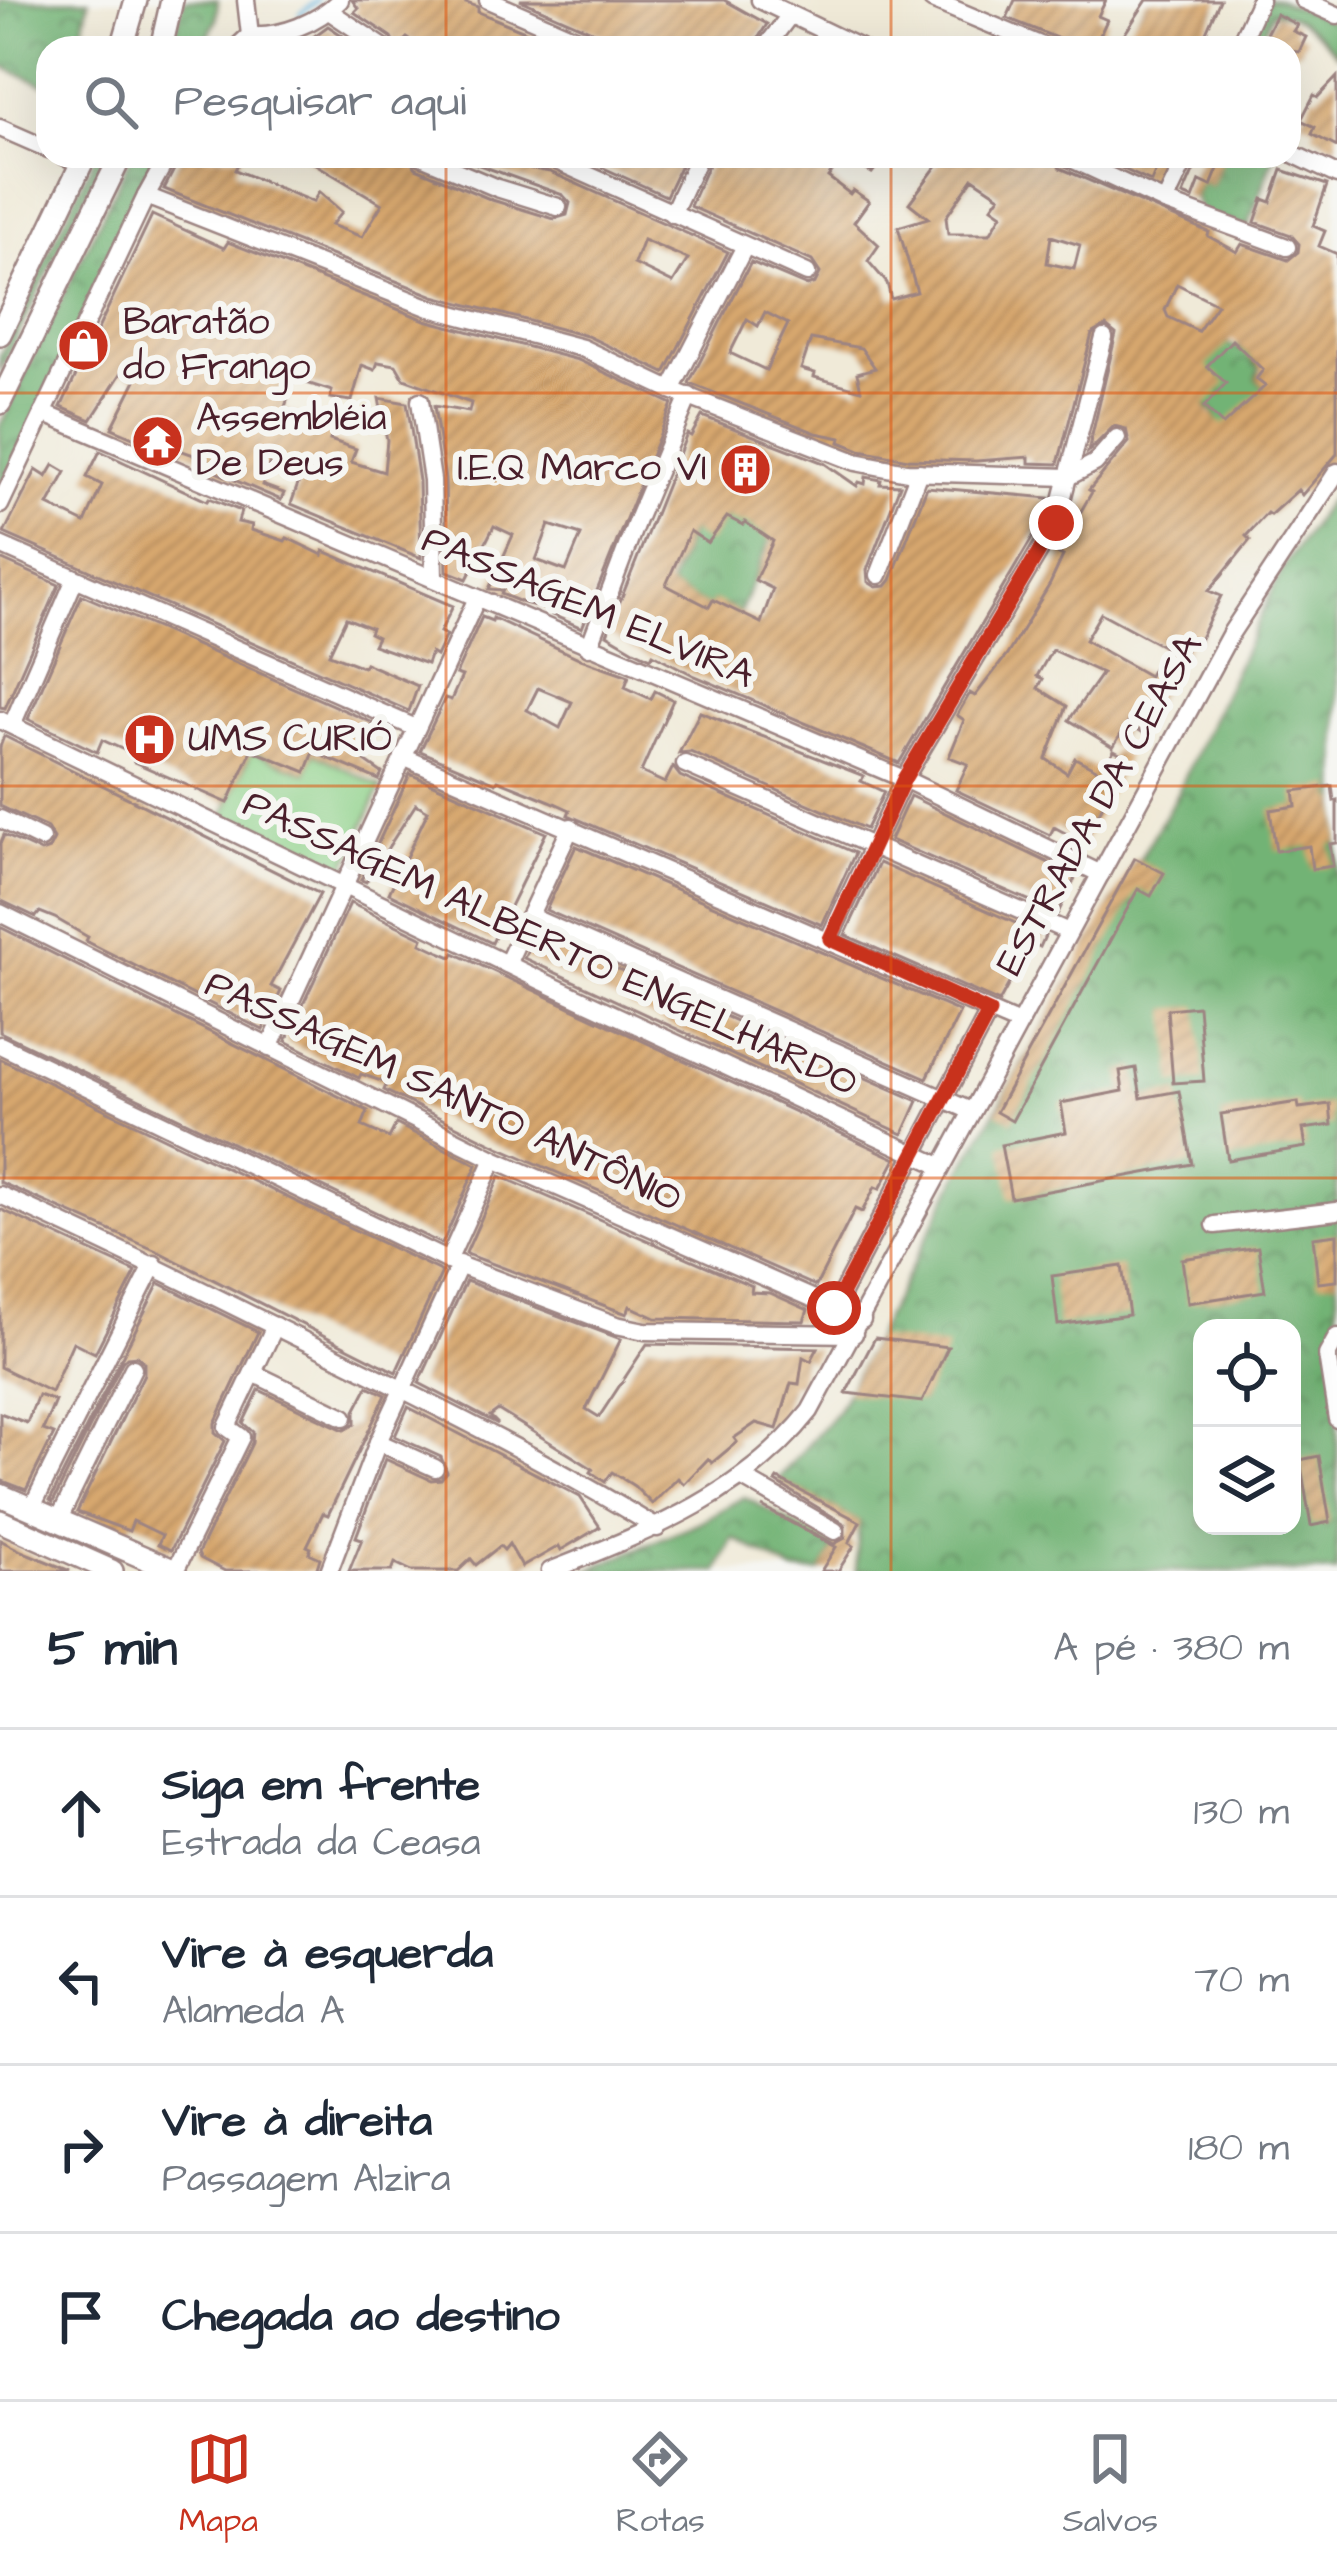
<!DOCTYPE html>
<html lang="pt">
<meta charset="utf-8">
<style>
:root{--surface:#fff;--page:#f6f6f7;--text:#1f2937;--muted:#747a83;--line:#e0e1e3;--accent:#c8321e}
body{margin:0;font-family:"Architects Daughter",sans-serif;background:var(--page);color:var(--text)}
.controls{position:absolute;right:36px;bottom:36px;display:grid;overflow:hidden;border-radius:24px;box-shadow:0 12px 48px #0002}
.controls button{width:108px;height:108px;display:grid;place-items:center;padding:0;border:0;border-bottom:3px solid var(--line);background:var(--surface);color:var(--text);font:60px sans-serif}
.stop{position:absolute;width:36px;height:36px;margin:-27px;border:9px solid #c8321e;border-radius:50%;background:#fff}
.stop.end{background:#c8321e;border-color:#fff;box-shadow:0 3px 12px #0008}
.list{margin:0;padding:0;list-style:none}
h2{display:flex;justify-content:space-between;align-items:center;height:156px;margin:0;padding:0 48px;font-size:51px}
h2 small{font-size:39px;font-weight:400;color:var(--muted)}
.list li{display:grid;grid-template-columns:78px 1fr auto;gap:36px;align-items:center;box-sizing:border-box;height:168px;padding:0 48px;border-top:3px solid var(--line)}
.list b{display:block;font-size:45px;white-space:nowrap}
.list p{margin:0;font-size:39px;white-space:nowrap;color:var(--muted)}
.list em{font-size:39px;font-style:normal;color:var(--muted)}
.icon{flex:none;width:66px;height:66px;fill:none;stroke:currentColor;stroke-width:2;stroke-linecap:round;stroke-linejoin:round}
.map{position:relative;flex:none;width:1337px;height:1571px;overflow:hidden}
.search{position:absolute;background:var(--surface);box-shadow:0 12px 48px #0002;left:36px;right:36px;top:36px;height:132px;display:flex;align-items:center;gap:30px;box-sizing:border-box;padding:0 42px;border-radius:36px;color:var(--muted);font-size:45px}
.sheet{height:828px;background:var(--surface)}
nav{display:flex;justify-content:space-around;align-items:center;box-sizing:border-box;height:168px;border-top:3px solid var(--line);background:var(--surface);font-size:33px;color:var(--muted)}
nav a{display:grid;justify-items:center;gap:6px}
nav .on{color:var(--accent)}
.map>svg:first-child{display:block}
.forest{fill:url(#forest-crowns);stroke:#5e6950;stroke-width:3;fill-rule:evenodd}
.park{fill:#8ed189;stroke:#6c785a;stroke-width:3}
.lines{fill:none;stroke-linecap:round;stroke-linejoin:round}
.stream{stroke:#62b4dd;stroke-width:4.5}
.building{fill:url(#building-hatch);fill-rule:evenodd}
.minor-casing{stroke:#9d8482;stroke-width:21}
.major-casing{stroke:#9d8482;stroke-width:26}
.minor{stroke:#fff;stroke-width:16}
.major{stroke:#fff;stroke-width:21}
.route{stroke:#c8321e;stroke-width:15}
.grid{fill:none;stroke:#e0560e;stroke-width:3;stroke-opacity:0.55}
.labels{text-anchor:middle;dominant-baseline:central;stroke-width:12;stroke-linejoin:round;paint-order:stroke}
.poi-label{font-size:39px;fill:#4a1f2b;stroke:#f6f6f2;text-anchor:start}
.street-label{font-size:39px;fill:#4a1f2b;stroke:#f6f6f2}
</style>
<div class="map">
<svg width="1337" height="1571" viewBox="0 0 1337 1571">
<defs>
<pattern id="forest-crowns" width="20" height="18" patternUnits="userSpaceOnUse" patternTransform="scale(3)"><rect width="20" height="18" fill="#72b375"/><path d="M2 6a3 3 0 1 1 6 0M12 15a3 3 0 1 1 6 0" fill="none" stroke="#609160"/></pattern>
<pattern id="building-hatch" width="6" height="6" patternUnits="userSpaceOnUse" patternTransform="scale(3)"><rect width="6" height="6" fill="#d7a76e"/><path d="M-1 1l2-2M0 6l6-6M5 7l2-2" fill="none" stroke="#b0875b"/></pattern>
</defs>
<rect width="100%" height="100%" fill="#f6f6f2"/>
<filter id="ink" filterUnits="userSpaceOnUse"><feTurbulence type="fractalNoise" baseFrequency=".00833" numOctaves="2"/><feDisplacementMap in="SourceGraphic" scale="24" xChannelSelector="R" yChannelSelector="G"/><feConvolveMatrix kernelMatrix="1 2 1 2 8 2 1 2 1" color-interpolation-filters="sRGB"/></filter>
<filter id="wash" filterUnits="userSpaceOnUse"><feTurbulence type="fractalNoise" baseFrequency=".004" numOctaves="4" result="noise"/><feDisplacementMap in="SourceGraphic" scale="48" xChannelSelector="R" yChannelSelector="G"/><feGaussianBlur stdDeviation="2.7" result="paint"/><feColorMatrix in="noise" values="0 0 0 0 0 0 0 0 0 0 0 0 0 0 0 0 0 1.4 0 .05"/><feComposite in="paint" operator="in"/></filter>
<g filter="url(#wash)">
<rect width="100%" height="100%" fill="#f0ead8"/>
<!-- forest -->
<g class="forest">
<path d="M0 0H89L79 48H48V86L0 66Z"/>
<path d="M184 0H218L216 20 203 48H171Z"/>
<path d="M1268 0H1279L1337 24V54C1320 36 1299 14 1273 12L1255 48H1245Z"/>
<path d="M95 156H104L0 372V356Z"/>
<path d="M131 156H161L0 491V426Z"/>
<path d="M1223 156H1274L1248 227 1201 214 1194 196 1200 181 1211 185Z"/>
<path d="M1209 336 1252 355 1253 362 1260 368 1256 379 1271 391 1219 440 1214 412 1198 402V363Z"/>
<path d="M1337 488V1571H856L859 1522 778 1479 838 1410 957 1178 1174 800 1283 568ZM1202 1328H1292V1526H1202Z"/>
<path d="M688 517 779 518 740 613 726 606 708 607 669 587 690 531Z"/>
<path d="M744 1497 836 1547 821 1571H794L733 1538 718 1571H586L698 1523Z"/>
</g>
<!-- park -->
<path class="park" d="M252 751 306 773 314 753 381 787 340 879 222 819Z"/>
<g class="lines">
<!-- stream -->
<path class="stream" d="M300 14 317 0"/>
</g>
<g id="blocks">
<!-- building -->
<g class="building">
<path d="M352 0H467L466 3 478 7V12L566 48H422L407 38 397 48 391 37 354 12 358 8Z"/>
<path d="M520 0H724L767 24 752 48H611L603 36Z"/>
<path d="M1015 0H1106L1098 16 1107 20 1094 48H1081L1007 18Z"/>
<path d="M1147 0H1220L1199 48H1133L1135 42 1124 35Z"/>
<path d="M1276 14 1297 25 1293 31 1306 37 1299 52 1259 48Z"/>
<path d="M328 26 361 48H298Z"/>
<path d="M1337 77V147L1312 134 1315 127 1301 120 1314 95 1318 97Z"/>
<path d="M181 156H242L235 170 313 202 319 192 342 212 331 225 362 237 382 204 302 156H408L416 168 492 200 554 219 567 215 570 203 563 195 454 156H509L521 167 550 172 728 252 665 373 587 336 434 296 164 189ZM643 240 688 259 673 283 634 264Z"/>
<path d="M577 156H685L666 196Z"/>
<path d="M712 156H885L872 173 843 157 828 177 850 194 853 190 869 201 854 222 879 245 868 261 887 283 891 299 917 292 898 227 928 218 909 203 944 156H1052L1060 168 1209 232 1208 236 1237 252 1242 244 1288 260 1298 252 1299 244 1291 235 1255 222 1263 199 1271 202 1282 170 1327 185 1313 226 1325 231 1319 246 1337 254V454L1302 495 1298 490 1270 515 1267 513 1246 536 1250 540 1209 591 1221 596 1199 640 1192 637 1182 657 1177 654 1142 732 1128 723 1113 747 1069 720 1102 673 1052 650 1037 676 1043 679 1038 688 1067 706 1046 759 1067 773 1075 758 1102 772 1114 750 1127 757 1084 843 1054 827 1050 835 956 790 968 764 949 757 964 720 957 715 970 693 975 696 1007 655 1050 584 1063 556 1057 553 1092 492 1089 490 1129 442 1126 429 1114 426 1088 452 1116 334 1106 326 1092 334 1058 464 1029 463V457L976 461 908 459 860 450 840 442 841 438 816 433 689 383 751 262 807 286 815 283 820 273 812 261 690 206ZM973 178 1000 196 992 207 1002 214 990 234H948L946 217ZM1051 236 1080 245 1074 269 1047 263ZM1177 284 1217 304 1198 331 1168 317 1165 310ZM765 312 788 324 766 370 730 353 747 319 758 326ZM811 339 861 348 875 368 857 373 861 390 814 377 815 373 801 369ZM1232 340 1263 370 1256 379 1265 386 1223 425 1204 407 1226 383 1207 366ZM1101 613 1164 647 1149 676 1085 640Z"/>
<path d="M1096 156H1162L1151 182Z"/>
<path d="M1200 156H1223L1211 186 1200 181 1193 199 1183 195Z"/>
<path d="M152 215 224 248 228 242 425 320 578 360 672 404 582 628 552 615 553 611 521 602 501 594 503 590 489 589 513 535 494 526 467 579 447 571 445 480 434 406 469 412 471 403 404 379 396 365 378 362 375 370 362 365 352 401 330 398 332 391 294 379 284 410 334 428 330 440 356 449 351 462 384 472 387 440 379 398 407 403 419 481 421 558 291 504 303 470 271 459 262 485 284 493 281 500 218 473 206 466 208 460 180 450 177 456 112 428 136 380 122 372 91 420 61 407ZM549 525 581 535 566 571 536 560Z"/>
<path d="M702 416 824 463 857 486 859 482 865 484 866 477 881 480 880 484 900 485 867 570 868 582 876 587 886 586 891 580 927 487 1049 498 1044 518 899 763 695 676 653 654 651 658 634 650 607 634 687 434 691 436ZM727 517 743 525 745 522 773 541 755 580 773 589 761 623 713 600 709 607 666 585 690 531 708 543Z"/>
<path d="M100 451 207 501 209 498 241 511 238 522 252 525 251 530 285 541 287 538 323 555 324 551 453 606 440 632 446 635 436 656 431 653 427 664 373 645 377 637 369 633 371 628 346 618 329 654 363 667 365 663 418 686 409 711 4 533 36 470 47 477 54 465 66 472 48 505 85 523 102 485 87 477Z"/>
<path d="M0 559 59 585 5 708 0 707Z"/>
<path d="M82 595 373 723 359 757 382 773 379 780 314 752 306 772 252 750 228 803 134 762 137 756 102 740 97 752 28 719Z"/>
<path d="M482 617 492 621 493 618 581 659 629 676 625 687 651 699 655 691 673 700 641 772 665 783 673 767 680 776 855 853 822 925 568 815 570 810 550 801 498 780 496 783 420 751 445 698 451 700 462 676 456 674ZM538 688 572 702 560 728 527 710Z"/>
<path d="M700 712 864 776 861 781 884 792 866 829 690 752 679 753Z"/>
<path d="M4 736 320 894 271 986 281 991 263 1030 86 941 88 937 55 918 40 912 36 917 0 900V844L4 835 41 852 49 849 54 839 47 828 0 806V747Z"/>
<path d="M410 774 546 833 492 943 389 893 428 811 416 804 366 882 361 880Z"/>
<path d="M1332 786 1334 801 1337 800V843L1330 844 1333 866 1312 869 1309 846 1276 851 1270 810 1296 806 1294 791Z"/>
<path d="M910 796 1076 876 1058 913 890 840Z"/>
<path d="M576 846 960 1012 927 1078 546 910Z"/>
<path d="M1135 858 1164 873 1151 896 1138 889 1012 1121 996 1112Z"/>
<path d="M879 863 1045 936 1040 947 1031 943 999 1002 845 935Z"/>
<path d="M350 903 423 938 421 943 440 952 452 957 454 953 896 1159 880 1189 875 1187 862 1212 855 1209 816 1286 499 1147 384 1090 387 1083 361 1074 359 1078 286 1041Z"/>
<path d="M0 927 368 1111 362 1126 389 1138 396 1124 477 1165 442 1244 0 1032Z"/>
<path d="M536 933 918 1101 903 1134 524 958Z"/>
<path d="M1198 1006 1204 1081 1173 1083 1167 1009Z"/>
<path d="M0 1059 442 1272 396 1372 159 1252 0 1182Z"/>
<path d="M1136 1068 1141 1098 1179 1091 1192 1164 1011 1198 1001 1145 1066 1132 1061 1103 1123 1091 1120 1071Z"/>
<path d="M1298 1102 1299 1108 1330 1104 1332 1125 1303 1129 1306 1147 1228 1160 1221 1114Z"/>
<path d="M500 1176 752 1286 751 1292 770 1293 808 1310 804 1321 656 1318 630 1306 627 1314 469 1255 466 1253Z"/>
<path d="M0 1209 136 1272 95 1353 73 1342 51 1392 0 1367Z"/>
<path d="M1337 1234V1281L1318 1283 1313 1237Z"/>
<path d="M1258 1247 1265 1291 1188 1303 1182 1259Z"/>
<path d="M1122 1266 1129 1315 1058 1325 1052 1276Z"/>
<path d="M466 1281 621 1339 586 1409 599 1417 647 1344 818 1348 811 1361 803 1357 799 1384 791 1383 777 1429 756 1423 734 1438 737 1442 712 1463 708 1459 684 1484 678 1478 652 1504 634 1486 612 1472 605 1482 591 1472 593 1469 498 1410 490 1416 498 1424 419 1383Z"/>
<path d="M159 1283 258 1332 215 1423V1432L225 1441 171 1550 158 1544 162 1535 133 1521 129 1531 77 1512 144 1374V1362L137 1356 127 1357 122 1362 53 1502 50 1500Z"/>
<path d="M875 1338 948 1347 922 1402 846 1393Z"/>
<path d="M368 1386 386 1395 328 1515 323 1513 307 1546 311 1548 309 1553 320 1558 316 1571H225L200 1558 198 1553 252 1443 253 1432 243 1423 259 1390 344 1430 355 1424V1411Z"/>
<path d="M38 1395 55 1401 43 1430 54 1434 26 1490 0 1480V1413L27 1423Z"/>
<path d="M408 1407 580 1497 600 1527 561 1550 559 1546 522 1567 509 1544 504 1550 500 1546 476 1565 471 1559 458 1571H412L395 1563 392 1571H349L362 1539 356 1537 385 1459 431 1480 441 1479 447 1472 441 1457 395 1436Z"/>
<path d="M1319 1456 1330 1522 1311 1526 1300 1460Z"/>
<path d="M778 1479 860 1522 849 1543 854 1546 838 1571H821L836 1547 762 1507 834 1544 845 1538V1524L776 1482Z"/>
<path d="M0 1540 21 1551 70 1571H0Z"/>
</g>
</g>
</g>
<g filter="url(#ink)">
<use href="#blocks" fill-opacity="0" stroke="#9d8482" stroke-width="3"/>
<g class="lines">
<defs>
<g id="minor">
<path d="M488 0 598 48"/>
<path d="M760 0 860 48"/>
<path d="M932 0 1047 48"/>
<path d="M1303 0 1337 15"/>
<path d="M329 11 384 48"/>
<path d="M250 35C282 37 317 23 340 0"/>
<path d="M236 48 250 35 246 0"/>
<path d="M765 48 790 15"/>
<path d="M1238 48 1260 0"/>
<path d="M0 128 48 149"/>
<path d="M1289 152 1337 175"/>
<path d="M64 156 82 164"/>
<path d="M421 156 497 188 558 207"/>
<path d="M527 156 550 158 807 273"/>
<path d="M1065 156 1165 202 1287 247"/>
<path d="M146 196 430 308 582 348 671 390 856 462 907 472 1068 477 1095 463 1117 438"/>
<path d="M1165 202 1187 156"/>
<path d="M672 214 699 156"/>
<path d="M671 390 745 246"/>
<path d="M420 401 432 480 434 578"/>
<path d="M43 413 904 779 1101 874"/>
<path d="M0 505 146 196 168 156"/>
<path d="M0 545 416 728"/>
<path d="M879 575 919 472"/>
<path d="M589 647 637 520 689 396"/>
<path d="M0 720 544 982 941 1166"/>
<path d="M12 725 75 579"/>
<path d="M403 757 1019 1024"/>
<path d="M685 764 1069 932"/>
<path d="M0 819 41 839"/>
<path d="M0 913 494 1159 862 1320"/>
<path d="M529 916 971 1111"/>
<path d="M829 939 904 779 1056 523 1104 338"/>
<path d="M507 964 571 827"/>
<path d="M0 1045 448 1261 616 1325 645 1331 854 1334"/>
<path d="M269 1048 477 598"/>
<path d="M0 1195C93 1236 183 1281 274 1326 404 1390 533 1452 657 1528"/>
<path d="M1215 1225 1337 1211"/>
<path d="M448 1261 494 1159"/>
<path d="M834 1308 989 1012"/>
<path d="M1337 1337 1327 1355 1337 1419"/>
<path d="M253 1373 344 1417"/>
<path d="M378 1442 435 1468"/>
<path d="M743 1478 835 1531"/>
<path d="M31 1509 154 1264"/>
<path d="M58 1521 133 1368"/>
<path d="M175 1571 241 1437 227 1427 275 1326"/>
<path d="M329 1571 378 1442 460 1264"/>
<path d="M550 1571C647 1532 743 1496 810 1411L1231 633 1337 472"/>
</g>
<g id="major">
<path d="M122 48 136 0"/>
<path d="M161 48 172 0"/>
<path d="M0 334 85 156"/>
<path d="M0 403 121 156"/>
<path d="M0 1495 175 1571"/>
<path d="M0 1521 112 1571"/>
</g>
</defs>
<!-- minor casing -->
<use href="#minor" class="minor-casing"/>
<!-- major casing -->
<use href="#major" class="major-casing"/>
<!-- minor -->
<use href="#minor" class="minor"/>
<!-- major -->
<use href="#major" class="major"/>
</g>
</g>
<g class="lines" filter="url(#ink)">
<!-- route -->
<path class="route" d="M834 1308 989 1012 830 939 904 779 1056 523"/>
</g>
<!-- grid -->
<path class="grid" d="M446 0V48M891 0V48M446 156V1571M891 156V1571M0 393H1337M0 786H1337M0 1178H1337"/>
<!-- icons -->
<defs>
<symbol id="shop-disc" viewBox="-11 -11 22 22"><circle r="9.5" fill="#c8321e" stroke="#f6f6f2"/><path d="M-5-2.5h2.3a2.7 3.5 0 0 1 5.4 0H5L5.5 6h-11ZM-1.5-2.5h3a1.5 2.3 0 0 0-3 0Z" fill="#fff"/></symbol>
<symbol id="temple-disc" viewBox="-11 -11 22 22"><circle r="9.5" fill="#c8321e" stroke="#f6f6f2"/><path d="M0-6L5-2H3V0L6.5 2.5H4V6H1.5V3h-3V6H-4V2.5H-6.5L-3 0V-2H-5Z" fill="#fff"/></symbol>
<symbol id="building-disc" viewBox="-11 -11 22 22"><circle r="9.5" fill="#c8321e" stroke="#f6f6f2"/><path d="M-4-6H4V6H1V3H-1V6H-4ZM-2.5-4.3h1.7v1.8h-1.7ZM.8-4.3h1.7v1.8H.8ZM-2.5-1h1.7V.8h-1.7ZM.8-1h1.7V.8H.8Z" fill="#fff"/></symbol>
<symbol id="hospital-disc" viewBox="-11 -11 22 22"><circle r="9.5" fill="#c8321e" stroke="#f6f6f2"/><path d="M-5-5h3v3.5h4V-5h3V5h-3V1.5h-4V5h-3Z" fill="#fff"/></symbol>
</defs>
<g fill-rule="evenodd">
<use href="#shop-disc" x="54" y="316" width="59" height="59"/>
<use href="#temple-disc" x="128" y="412" width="59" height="59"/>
<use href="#building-disc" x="716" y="440" width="59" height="59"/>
<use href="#hospital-disc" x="120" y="710" width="59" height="59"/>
</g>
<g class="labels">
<!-- poi labels -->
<g class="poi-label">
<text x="123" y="323">Baratão<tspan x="123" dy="45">do Frango</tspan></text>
<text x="196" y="419">Assembléia<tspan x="196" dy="45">De Deus</tspan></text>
<text x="707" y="469" text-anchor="end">I.E.Q Marco VI</text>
<text x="188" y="740">UMS CURIÓ</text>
</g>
<!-- street labels -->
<g class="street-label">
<text transform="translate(588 608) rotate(23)">PASSAGEM ELVIRA</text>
<text transform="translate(1100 805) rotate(-61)">ESTRADA DA CEASA</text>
<text transform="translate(550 944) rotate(25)">PASSAGEM ALBERTO ENGELHARDO</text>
<text transform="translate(443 1092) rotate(25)">PASSAGEM SANTO ANTÔNIO</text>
</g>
</g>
</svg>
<div class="controls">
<button><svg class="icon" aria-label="locate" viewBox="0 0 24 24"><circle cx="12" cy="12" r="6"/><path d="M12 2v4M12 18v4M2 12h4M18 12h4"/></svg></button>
<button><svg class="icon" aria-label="layers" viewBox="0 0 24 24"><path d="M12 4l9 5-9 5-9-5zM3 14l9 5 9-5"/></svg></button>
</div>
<div class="stop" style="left:834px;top:1308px"></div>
<div class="stop end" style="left:1056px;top:523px"></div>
<div class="search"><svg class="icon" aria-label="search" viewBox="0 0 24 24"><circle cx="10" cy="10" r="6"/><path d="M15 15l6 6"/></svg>Pesquisar aqui</div>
</div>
<section class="sheet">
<h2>5 min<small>A pé · 380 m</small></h2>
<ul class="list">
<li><svg class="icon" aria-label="ahead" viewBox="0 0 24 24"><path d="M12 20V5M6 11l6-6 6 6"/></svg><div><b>Siga em frente</b><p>Estrada da Ceasa</p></div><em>130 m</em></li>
<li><svg class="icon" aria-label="left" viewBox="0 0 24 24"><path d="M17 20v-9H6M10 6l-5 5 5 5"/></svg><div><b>Vire à esquerda</b><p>Alameda A</p></div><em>70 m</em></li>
<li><svg class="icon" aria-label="right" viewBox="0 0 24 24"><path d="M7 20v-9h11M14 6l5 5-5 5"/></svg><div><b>Vire à direita</b><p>Passagem Alzira</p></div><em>180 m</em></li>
<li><svg class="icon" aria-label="arrive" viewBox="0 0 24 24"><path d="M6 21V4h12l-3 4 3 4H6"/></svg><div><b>Chegada ao destino</b></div></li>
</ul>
</section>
<nav>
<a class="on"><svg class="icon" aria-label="map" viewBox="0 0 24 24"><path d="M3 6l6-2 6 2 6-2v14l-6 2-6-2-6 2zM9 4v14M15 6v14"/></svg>Mapa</a>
<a><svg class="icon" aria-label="directions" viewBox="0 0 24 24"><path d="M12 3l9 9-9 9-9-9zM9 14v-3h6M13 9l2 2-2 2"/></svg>Rotas</a>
<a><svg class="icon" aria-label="saved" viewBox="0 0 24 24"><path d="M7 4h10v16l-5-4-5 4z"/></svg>Salvos</a>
</nav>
